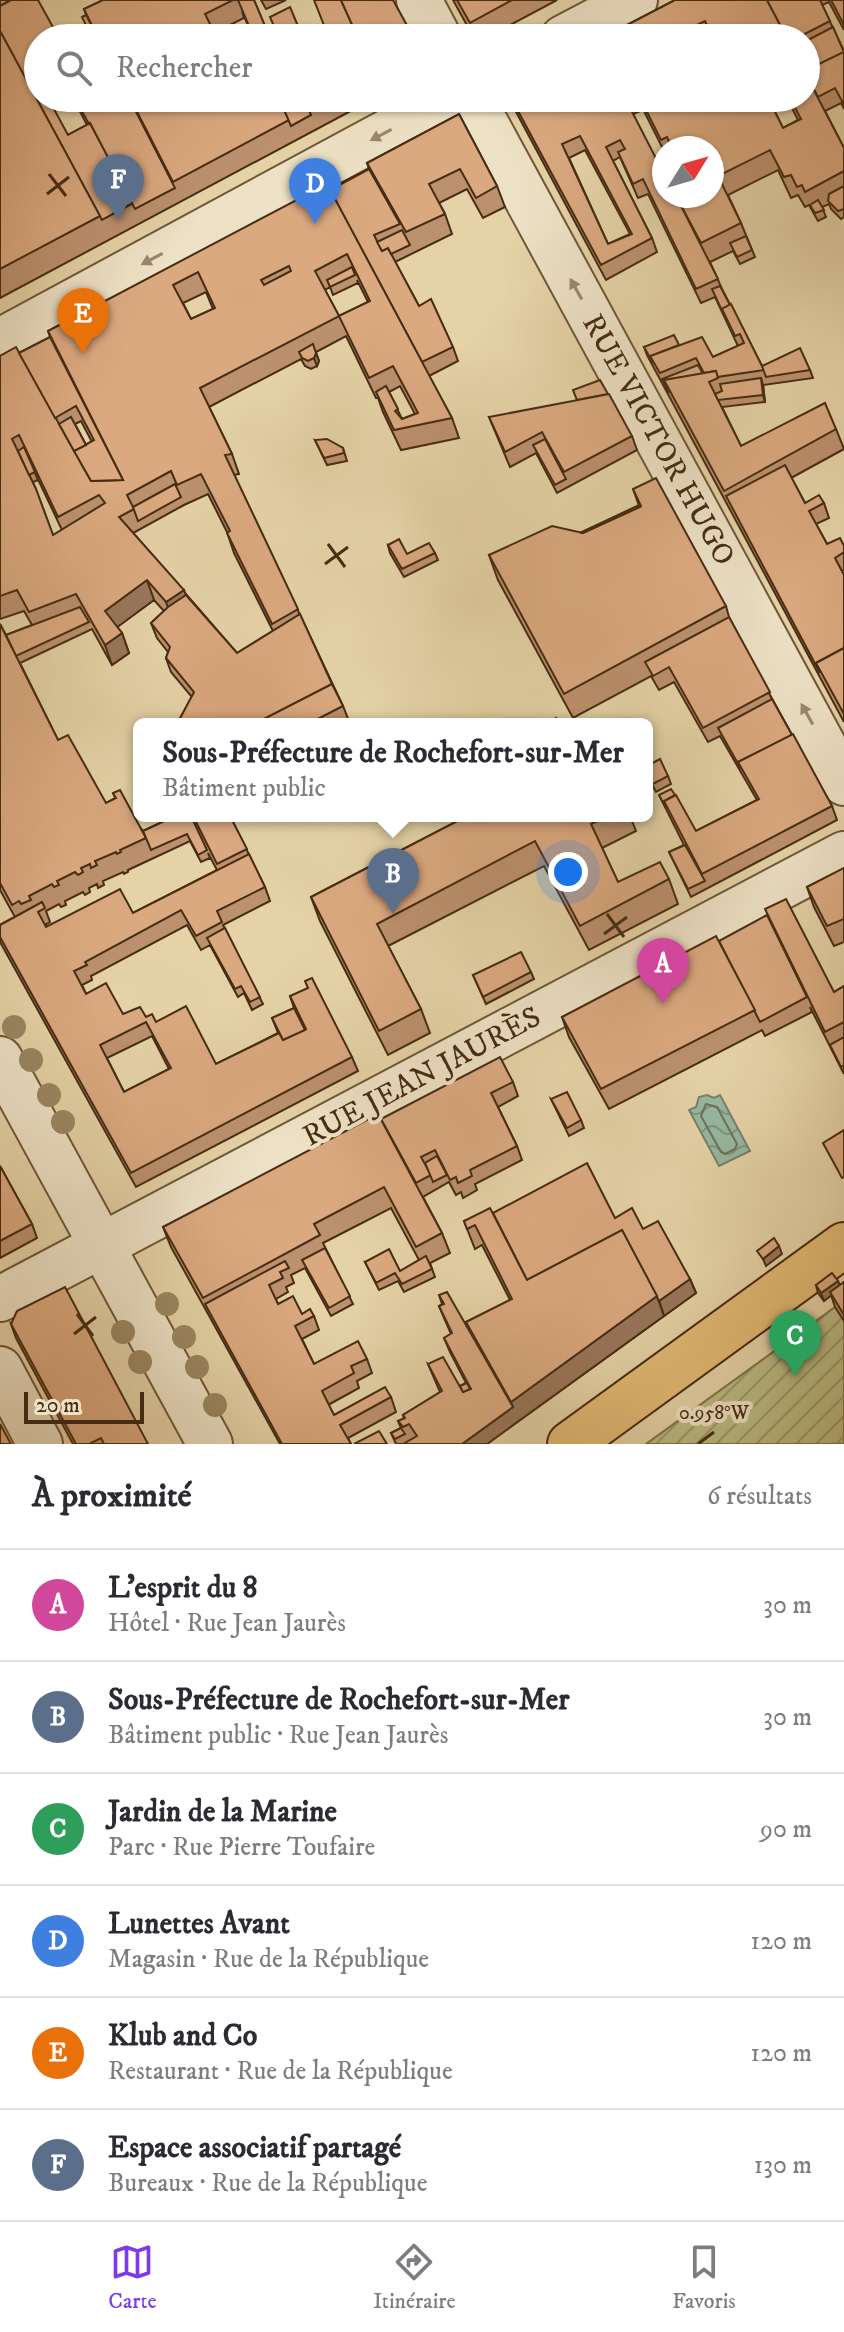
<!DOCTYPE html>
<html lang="fr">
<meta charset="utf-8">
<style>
:root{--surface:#fff;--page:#f2f2f3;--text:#2b2b33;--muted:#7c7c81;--line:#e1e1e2;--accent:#7c3aed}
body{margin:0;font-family:"IM FELL DW Pica",serif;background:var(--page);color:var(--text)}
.compass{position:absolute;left:652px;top:136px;width:72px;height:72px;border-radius:50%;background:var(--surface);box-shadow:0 2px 6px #0004;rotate:53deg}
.scale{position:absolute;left:24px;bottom:20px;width:120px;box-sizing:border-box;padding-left:8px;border:4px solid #462c12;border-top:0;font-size:22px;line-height:28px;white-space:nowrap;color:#462c12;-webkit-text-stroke:6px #eee2c6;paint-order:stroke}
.you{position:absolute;left:568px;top:872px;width:28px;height:28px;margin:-20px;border:6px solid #fff;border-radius:50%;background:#1a73e8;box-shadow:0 0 0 12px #1a73e833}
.badge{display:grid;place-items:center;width:52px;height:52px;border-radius:50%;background:var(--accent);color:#fff;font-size:26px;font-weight:700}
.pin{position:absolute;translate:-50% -66px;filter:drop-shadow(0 2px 4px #0008)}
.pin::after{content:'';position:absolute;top:42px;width:28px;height:24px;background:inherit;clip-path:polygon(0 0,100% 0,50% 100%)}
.popup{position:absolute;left:133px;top:718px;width:520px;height:104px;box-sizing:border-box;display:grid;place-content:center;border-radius:12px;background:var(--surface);filter:drop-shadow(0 2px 6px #0005);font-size:26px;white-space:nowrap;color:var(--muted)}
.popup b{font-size:30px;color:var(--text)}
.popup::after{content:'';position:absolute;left:50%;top:100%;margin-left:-16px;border:16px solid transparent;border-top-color:var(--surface)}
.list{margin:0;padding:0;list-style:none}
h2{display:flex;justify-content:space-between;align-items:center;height:104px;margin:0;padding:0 32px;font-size:34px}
h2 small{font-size:26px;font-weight:400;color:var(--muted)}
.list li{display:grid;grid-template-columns:52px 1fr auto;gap:24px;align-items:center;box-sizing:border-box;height:112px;padding:0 32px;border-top:2px solid var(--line)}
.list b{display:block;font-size:30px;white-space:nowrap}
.list p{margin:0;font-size:26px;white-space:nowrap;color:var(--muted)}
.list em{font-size:26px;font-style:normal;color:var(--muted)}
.icon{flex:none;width:44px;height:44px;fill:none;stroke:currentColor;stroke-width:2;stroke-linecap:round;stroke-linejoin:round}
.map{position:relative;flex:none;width:844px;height:1444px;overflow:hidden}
.search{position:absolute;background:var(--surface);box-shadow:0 2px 6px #0004;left:24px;right:24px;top:24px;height:88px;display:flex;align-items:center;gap:20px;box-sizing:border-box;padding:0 28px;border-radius:44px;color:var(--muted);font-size:30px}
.sheet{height:776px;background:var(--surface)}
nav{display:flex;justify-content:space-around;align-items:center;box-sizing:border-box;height:112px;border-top:2px solid var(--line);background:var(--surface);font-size:22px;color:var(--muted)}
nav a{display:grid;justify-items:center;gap:4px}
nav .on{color:var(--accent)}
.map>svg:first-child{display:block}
.garden{fill:url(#garden-furrows);stroke:#80744a;stroke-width:2}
.water{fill:url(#water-waves);stroke:#778169;stroke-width:2}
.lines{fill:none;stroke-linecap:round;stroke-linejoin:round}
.shore{stroke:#6e725a;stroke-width:2}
.minor-casing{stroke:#6e5637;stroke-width:48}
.major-casing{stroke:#462c12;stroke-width:48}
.minor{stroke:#eee2c6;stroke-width:44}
.major{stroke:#e2ba74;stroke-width:44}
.tree{fill:#9a8762}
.wall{fill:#bc916e;stroke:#462c12;stroke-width:2;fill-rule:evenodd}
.shaded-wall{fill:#99765a;stroke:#462c12;stroke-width:2}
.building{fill:#dba980;stroke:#462c12;stroke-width:2;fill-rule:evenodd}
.oneway{fill:#9a876c}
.ticks{fill:none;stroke:#462c12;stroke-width:3}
.labels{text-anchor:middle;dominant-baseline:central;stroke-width:8;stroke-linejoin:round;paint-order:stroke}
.street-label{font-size:30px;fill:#462c12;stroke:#eee2c6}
.ticks-label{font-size:20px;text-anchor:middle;fill:#462c12;stroke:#eee2c6;stroke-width:8;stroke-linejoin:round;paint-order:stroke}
</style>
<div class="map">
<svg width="844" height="1444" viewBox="0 0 844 1444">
<defs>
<pattern id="garden-furrows" width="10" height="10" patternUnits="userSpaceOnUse" patternTransform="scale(2)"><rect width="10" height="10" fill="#bbbb83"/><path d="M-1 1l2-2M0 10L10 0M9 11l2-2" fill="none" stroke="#9a986a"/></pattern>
<pattern id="water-waves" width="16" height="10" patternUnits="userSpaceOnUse" patternTransform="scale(2)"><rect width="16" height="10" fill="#97b9a3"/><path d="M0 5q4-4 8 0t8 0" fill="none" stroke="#7d9783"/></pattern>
</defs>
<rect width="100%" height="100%" fill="#e5d3a7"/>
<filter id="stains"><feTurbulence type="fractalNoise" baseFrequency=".0025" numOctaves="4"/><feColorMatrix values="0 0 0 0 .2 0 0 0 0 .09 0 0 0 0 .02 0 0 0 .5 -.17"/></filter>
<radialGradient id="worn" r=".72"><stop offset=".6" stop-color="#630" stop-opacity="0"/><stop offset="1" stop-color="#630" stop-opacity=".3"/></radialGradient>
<!-- garden -->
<path class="garden" d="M844 1300V1444H646L835 1307Z"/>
<!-- water -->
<path class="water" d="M707 1095 714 1098 720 1095 750 1151 719 1166 689 1110 696 1107 699 1097Z"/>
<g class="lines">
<!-- shore -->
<path class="shore" d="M706 1104 717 1107 737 1144 735 1149 725 1154 721 1152 701 1116Z"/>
<defs>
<g id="minor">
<path d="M419 0 439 38"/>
<path d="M563 38 635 0"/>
<path d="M472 98 844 783"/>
<path d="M0 341 450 98"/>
<path d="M0 1059 210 1444"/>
<path d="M0 1299 844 854"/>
<path d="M0 1369 40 1444"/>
</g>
<path id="major" d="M570 1444 844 1245"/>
</defs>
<!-- minor casing -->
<use href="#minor" class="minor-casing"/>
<!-- major casing -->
<use href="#major" class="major-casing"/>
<!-- minor -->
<use href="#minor" class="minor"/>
<!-- major -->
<use href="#major" class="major"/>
</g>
<!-- trees -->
<g class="tree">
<circle cx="14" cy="1027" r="12"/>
<circle cx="31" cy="1060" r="12"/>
<circle cx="49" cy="1095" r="12"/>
<circle cx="63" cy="1122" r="12"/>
<circle cx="167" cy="1304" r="12"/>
<circle cx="123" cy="1332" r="12"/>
<circle cx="184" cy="1337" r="12"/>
<circle cx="140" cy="1362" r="12"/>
<circle cx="197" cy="1367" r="12"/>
<circle cx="215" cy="1405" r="12"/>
</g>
<!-- wall -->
<g class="wall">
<path d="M0 0 59 37 85 25 86 15 84 9 103 0H254L270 38H253L242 11 244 18 214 33 38 38V98L68 135 87 125 73 98H375L0 298Z"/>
<path d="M261 0H286L266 9Z"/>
<path d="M453 0H557L486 38H474Z"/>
<path d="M675 0H844V30L829 2 822 5 844 51V109L841 103 825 111 844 148V217L841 219 831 209 829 204 822 207 826 217 818 221 809 205 805 207 798 195 791 198 778 170 728 195 741 223 755 257 740 264 733 251 710 262 722 289 762 366 810 370 813 378 763 385 765 402 722 407 741 446 836 429 844 449 791 478 805 503H824L829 518 816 524 827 544H844V570L842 571 844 575V722L647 355 644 347 679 345 713 357 738 346 715 297 701 303 648 194 638 198 620 157 613 161 652 238 657 252 606 280 514 108 511 98H581L583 102 590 98H768L783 128 798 120 787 98H806V38H602ZM642 107 664 151V148H712L664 196 633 114 643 110ZM585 150 630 234 608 244 569 158Z"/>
<path d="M459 114 497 186 505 207 483 218 467 189 439 203 445 214 452 234 395 262 419 306 453 347 458 361 429 376 452 418 459 438 401 450 383 412 378 398H376L346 336 316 352 319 361 317 366 311 369 305 366 301 359 209 407 232 454 239 474 234 475 343 706 350 724H177L192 697 171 672 166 658 168 652 157 638 151 623 164 611 154 600 117 627 122 633 129 653 112 665 92 629 20 663 58 740 106 803 115 798 113 793 143 831 175 816H230L265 887 270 901 223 925 263 1004 252 1010 244 993 238 997 210 945 201 950 187 925 91 976 92 980 82 985 86 994 123 1014 146 1017 156 1022 216 1064 278 1033 272 1018 294 1008 290 996 352 1057 358 1071 136 1187 0 942V925L15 917 0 890V624L6 635 32 625 24 611 0 619V356L19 353 50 337 48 331 369 169 367 163ZM357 280 368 302 339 316 325 290 330 287 333 295 358 283ZM206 292 213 309 191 319 183 303ZM400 386 415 414 402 419 389 392ZM81 421 92 442 86 445 75 424ZM35 473 62 530 53 535 33 482 38 480ZM208 494 227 532 234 553 273 631 237 653 133 533 184 505ZM190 841 201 862 210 858 208 853 217 870 133 913 46 927 45 925 50 922 46 911 59 904 61 907 66 905 65 901 83 892 85 895 90 892 89 888 97 884 98 888 104 885 103 881 123 872 124 874 128 872V870ZM152 1036 169 1069 124 1092 107 1058Z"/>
<path d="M489 417 632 436 637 450 557 493 536 453 510 467Z"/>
<path d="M315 440 343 448 347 461 327 465Z"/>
<path d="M633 489 726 606 729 617 772 699 832 806 837 820 691 897 669 852 684 845 659 795 696 831 757 800 720 736 708 742 674 682 659 690 651 676 573 718 498 580 489 555 580 533 639 506Z"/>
<path d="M388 545 407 554 435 553 438 560 404 577 390 553Z"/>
<path d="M647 766 668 776 671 784 656 792 647 775Z"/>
<path d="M467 816H630L636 831 602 848 618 882 669 879 678 904 589 950 544 866 388 946 421 1009 430 1033 388 1055 320 921 311 897Z"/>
<path d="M844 868V942L834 946 814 907 807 887Z"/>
<path d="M719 941 834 992 844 986V1074L810 1007 812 1012 765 1036 762 1030 609 1109 569 1037 562 1017Z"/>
<path d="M531 972 534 979 486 1004 473 975Z"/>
<path d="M513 1082 518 1096 498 1107 517 1146 522 1160 475 1184 477 1190 463 1198 461 1192 456 1195 449 1182 423 1197 442 1233 450 1253 430 1263 435 1277 404 1292 398 1281 379 1290 365 1262 400 1271 419 1260 391 1208 323 1243 353 1304 331 1316 305 1268 291 1275 294 1283 286 1287 288 1292 276 1299 278 1304 302 1314 314 1316 319 1330 302 1339 314 1364 367 1359 372 1373 357 1381 359 1388 328 1405 334 1415 391 1397 396 1412 348 1438 351 1444H280L171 1247 163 1227 381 1119Z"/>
<path d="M551 1099 581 1120 584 1128 569 1136Z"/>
<path d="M0 1166 32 1224 37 1238 0 1258Z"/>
<path d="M493 1213 615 1218 643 1229 690 1279 696 1293 487 1444H396L391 1433 401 1428 398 1421 404 1419 403 1415 440 1392 428 1364 460 1386 466 1383 450 1352 444 1338 451 1334 439 1306 442 1304 439 1295 469 1331 466 1322 510 1300 482 1245 475 1249 464 1221Z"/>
<path d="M844 1282V1321L835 1307 831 1295 824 1301 818 1293 816 1285H840Z"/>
<path d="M11 1324 148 1444H73L16 1338Z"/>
</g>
<!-- shaded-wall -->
<g class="shaded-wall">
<path d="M316 353 319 361 317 366 314 358Z"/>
<path d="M761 378 763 385 765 402 763 395Z"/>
<path d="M147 580 154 600 112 631 105 611Z"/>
<path d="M184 590 191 610 173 622 166 602Z"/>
<path d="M122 633 129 653 112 665 105 645Z"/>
<path d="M779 1246 782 1254 766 1266 763 1259Z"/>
<path d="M690 1279 696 1293 664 1316 659 1301Z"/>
<path d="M838 1281 841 1288 824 1301 821 1293Z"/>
<path d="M657 1296 664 1316 487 1444H462L513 1407 511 1402Z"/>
</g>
<!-- building -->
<g class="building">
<path d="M0 0H11L0 6Z"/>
<path d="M11 0H38L59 38H38V74L37 75 38 78V98H48L68 135 90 123 133 203 102 220 0 31V6Z"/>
<path d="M103 0H233L205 14 217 38H98L84 9Z"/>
<path d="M238 0H254L270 38H254Z"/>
<path d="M314 0H341L358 38H329Z"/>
<path d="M341 0H393L414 38H358Z"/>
<path d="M457 0H512L470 23Z"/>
<path d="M675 0H767L787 38H759L757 35 750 38H713L705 21 682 32 685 38H602Z"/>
<path d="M767 0H820L830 21 797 38H787Z"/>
<path d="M831 0H844V25Z"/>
<path d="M290 7 303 38H279L270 17Z"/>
<path d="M86 15 98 38H59L86 25 82 17Z"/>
<path d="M833 27 844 52 813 67 806 54V41Z"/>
<path d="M0 31 100 216 0 269Z"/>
<path d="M844 52V105L835 88 818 97 806 75V54L813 67Z"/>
<path d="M806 75 844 148V171L805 192 802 185 797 187 791 175 784 177 770 150 718 176 741 223 701 243 676 196H712V148H672L667 137 661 140 640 98H768L783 128 801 119 790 98H806Z"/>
<path d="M88 98H129L175 188 135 209 90 123 89 124 78 104Z"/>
<path d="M130 98H279L289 120 173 182Z"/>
<path d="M279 98H304L311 115 291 126Z"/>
<path d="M305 98H330L309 109Z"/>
<path d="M511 98H581L583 102 590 98H625L664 174V196H676L718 279 696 289 643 179 633 184 618 152 625 149 620 140 606 147 652 238 601 265ZM580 136 632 234 608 244 562 144Z"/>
<path d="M625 98H638L640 102 630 107Z"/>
<path d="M459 114 497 186 476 198 460 169 429 184 445 214 406 232 367 163Z"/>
<path d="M369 169 400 224 374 235 382 251 388 248 419 306 431 299 453 347 422 362 330 190Z"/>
<path d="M327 184 452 418 394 430 376 392 386 386 398 409 395 411 402 419 418 413 393 366 369 378 339 316 200 388 232 454 225 455 298 609 272 624 227 533 230 531 201 474 177 485 171 471 127 495 134 509 119 517 184 590 166 602 147 580 105 611 122 633 105 645 76 594 29 612 17 590 0 596V356L16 347 91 481 123 480 48 331ZM347 254 370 301 339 316 315 271ZM289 266 291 271 264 285 261 280ZM198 272 215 308 191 319 173 285ZM19 435 58 517 99 495 105 503 53 535 36 489 12 439Z"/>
<path d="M844 186V209L838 211 828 201 829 194Z"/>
<path d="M818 200 824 210 815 213 810 205Z"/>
<path d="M402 230 410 245 391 254 388 248 382 251 377 242Z"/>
<path d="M746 236 752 250 737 257 730 243Z"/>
<path d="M352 267 355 275 330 287 327 280Z"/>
<path d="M720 286 730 305 722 309 724 315 712 289Z"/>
<path d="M731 304 764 370 717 377 716 371 704 373 696 358 660 373 650 356 702 337 713 357 744 343 740 334 735 336 722 309Z"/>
<path d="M674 335 679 345 650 356 653 363 644 347Z"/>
<path d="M50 337 123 480 91 481 74 451 94 440 76 406 55 418 19 353Z"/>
<path d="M313 344 316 353 314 358 308 361 302 358 299 352Z"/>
<path d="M800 348 810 370 766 377 762 366Z"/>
<path d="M698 365 703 374 664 380 669 393 662 379Z"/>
<path d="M716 371 718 378 709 382 741 446 825 403 836 429 724 491 664 380Z"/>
<path d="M761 378 763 395 718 400 715 394 722 391 720 384Z"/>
<path d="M600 380 608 394 577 400 573 390Z"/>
<path d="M609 394 632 436 564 472 542 432 505 452 489 417Z"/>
<path d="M71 417 86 445 74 451 59 424Z"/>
<path d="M327 439 343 448 344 453 324 458 315 440Z"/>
<path d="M545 439 566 479 555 485 533 445Z"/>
<path d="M24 447 35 472 29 475 18 451Z"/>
<path d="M785 465 805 503 819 495 824 503 809 511 827 544 840 538 843 544H844V552L835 558 844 575V648L816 663 820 673 726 496Z"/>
<path d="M656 478 726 606 564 694 489 555 552 526 583 533 641 506 633 489Z"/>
<path d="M175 484 181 497 138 521 133 507Z"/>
<path d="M639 505 640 507 583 533H580Z"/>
<path d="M399 539 407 554 429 543 435 553 402 569 388 545Z"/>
<path d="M186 595 237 653 300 614 332 684 254 724H177L194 692 166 658 170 647 151 623 168 607Z"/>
<path d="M80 607 89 622 16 656 6 635Z"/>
<path d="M729 617 770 692 703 728 669 667 653 676 645 662Z"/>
<path d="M0 624 58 740 68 735 106 803 116 798 113 793 120 790 146 838 120 850 121 852 117 854 116 852 95 861 97 865 91 868 90 864 81 868 83 872 78 875 75 872 57 881 59 885 54 887 52 884 29 896 31 900 21 904 19 901 12 905 0 883Z"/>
<path d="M844 648V714L816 663Z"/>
<path d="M332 684 343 706 308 724H254Z"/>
<path d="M772 699 792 735 738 762 741 769 718 728Z"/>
<path d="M556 718 559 724H546Z"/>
<path d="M793 734 832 806 702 874 664 801 676 795 696 831 759 799 738 762Z"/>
<path d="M660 759 668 776 653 784 647 773V766Z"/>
<path d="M671 789 675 795 664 801 666 808 659 795Z"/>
<path d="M175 816H191L207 850 198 855 187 834 151 850 143 831Z"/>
<path d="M193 816H230L247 849 217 864Z"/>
<path d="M467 816H608L591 824 618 882 660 862 669 879 580 926 535 841 377 924 421 1009 379 1031 311 897Z"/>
<path d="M685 845 705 881 688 889 669 852Z"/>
<path d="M249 854 265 887 217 911 222 922 196 936 181 910 85 962 87 965 74 971 86 994 106 983 123 1014 140 1007 146 1017 152 1014 156 1022 186 1006 216 1064 279 1033 283 1040 306 1029 290 996 308 988 305 981 312 978 352 1057 131 1173 0 937V925L42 902 45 908 38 912 46 927 120 889 133 913ZM146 1022 171 1068 124 1092 100 1045Z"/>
<path d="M844 868V919L827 926 807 887Z"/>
<path d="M786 899 834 992 844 986V1022L825 1032 765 909Z"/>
<path d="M767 915 807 997 760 1022 719 941Z"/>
<path d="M225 928 260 997 250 1002 241 986 235 989 207 938Z"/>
<path d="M716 936 755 1010 601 1089 562 1017Z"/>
<path d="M521 952 531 972 483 997 473 975Z"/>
<path d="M294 1008 305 1030 283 1040 272 1018Z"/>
<path d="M844 1037V1065L841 1067 830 1045Z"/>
<path d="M500 1057 513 1082 491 1093 517 1146 470 1170 472 1176 458 1183 456 1177 450 1180 435 1150 421 1157 431 1175 416 1183 381 1119Z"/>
<path d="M567 1092 581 1120 567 1128 551 1099Z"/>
<path d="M378 1114 442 1233 416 1247 384 1187 314 1224 320 1235 203 1298 163 1227Z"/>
<path d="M844 1130V1177L842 1178 823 1143Z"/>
<path d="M437 1156 447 1175 433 1182 425 1163Z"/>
<path d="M587 1163 615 1218 632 1208 643 1229 658 1221 690 1279 659 1301 622 1230 527 1280 493 1213Z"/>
<path d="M0 1166 32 1224 0 1241Z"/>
<path d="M490 1208 527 1280 622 1230 657 1296 511 1402 466 1322 512 1299 475 1225 467 1229 464 1221Z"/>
<path d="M774 1238 779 1246 763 1259 757 1251Z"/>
<path d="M325 1248 350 1296 329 1308 302 1260Z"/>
<path d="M389 1249 400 1271 426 1256 432 1269 402 1284 395 1273 376 1283 365 1262Z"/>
<path d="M285 1261 289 1268 280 1272 283 1278 269 1285 278 1304 293 1296 302 1314 310 1309 314 1316 295 1326 314 1364 358 1341 367 1359 351 1366 354 1373 322 1391 334 1415 385 1387 391 1397 340 1425 351 1444H282L205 1304Z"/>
<path d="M832 1273 838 1281 821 1293 816 1285Z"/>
<path d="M844 1282V1315L830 1292Z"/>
<path d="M65 1287 148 1444H104L101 1438 89 1444H76L11 1324 17 1311Z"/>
<path d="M447 1292 513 1407 462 1444H403L417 1436 409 1424 403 1427 398 1421 405 1418 403 1415 442 1391 428 1364 443 1357 463 1392 471 1389 444 1338 452 1333 439 1306 444 1304 439 1295Z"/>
<path d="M467 1383 470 1389 463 1392 460 1386Z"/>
<path d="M0 1424 11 1444H0Z"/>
<path d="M401 1428 405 1434 395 1439 391 1433Z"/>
<path d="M379 1431 387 1444H354Z"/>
</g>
<!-- one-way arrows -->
<defs><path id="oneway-solid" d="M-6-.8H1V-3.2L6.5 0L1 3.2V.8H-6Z" transform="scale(2)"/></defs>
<g class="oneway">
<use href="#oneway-solid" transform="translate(381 135) rotate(152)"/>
<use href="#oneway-solid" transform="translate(152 259) rotate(152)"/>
<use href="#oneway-solid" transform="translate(576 289) rotate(-119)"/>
<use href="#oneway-solid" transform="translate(807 714) rotate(-119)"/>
</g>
<!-- ticks -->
<path class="ticks" d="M49 174 66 196M47 194 69 177M328 544 345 567M325 564 348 547M607 914 624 937M604 934 627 917M77 1314 93 1336M74 1334 96 1317M698 1444 714 1432"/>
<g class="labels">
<!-- street labels -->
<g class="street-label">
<text transform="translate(658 440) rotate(61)">RUE VICTOR HUGO</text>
<text transform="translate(422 1077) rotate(-28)">RUE JEAN JAURÈS</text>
</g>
</g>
<g class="ticks-label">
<text x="714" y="1419">0.958°W</text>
</g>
<rect width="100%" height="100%" filter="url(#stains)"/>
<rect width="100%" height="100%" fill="url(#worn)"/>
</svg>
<svg class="compass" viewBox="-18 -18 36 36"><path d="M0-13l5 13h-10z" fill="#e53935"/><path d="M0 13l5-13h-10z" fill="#7c7c81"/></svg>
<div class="scale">20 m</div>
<div class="you"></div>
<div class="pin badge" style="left:663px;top:1004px;background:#d1479c">A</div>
<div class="pin badge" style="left:393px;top:914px;background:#5c6f8a">B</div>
<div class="popup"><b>Sous-Préfecture de Rochefort-sur-Mer</b>Bâtiment public</div>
<div class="pin badge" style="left:795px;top:1376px;background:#2e9e5b">C</div>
<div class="pin badge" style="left:315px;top:224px;background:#3f7fe0">D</div>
<div class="pin badge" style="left:83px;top:354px;background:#e8710a">E</div>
<div class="pin badge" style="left:118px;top:220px;background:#5c6f8a">F</div>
<div class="search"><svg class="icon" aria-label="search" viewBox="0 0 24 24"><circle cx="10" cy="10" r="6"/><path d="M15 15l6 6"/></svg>Rechercher</div>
</div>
<section class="sheet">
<h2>À proximité<small>6 résultats</small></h2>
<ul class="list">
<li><span class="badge" style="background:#d1479c">A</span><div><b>L'esprit du 8</b><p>Hôtel · Rue Jean Jaurès</p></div><em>30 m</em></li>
<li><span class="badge" style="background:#5c6f8a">B</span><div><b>Sous-Préfecture de Rochefort-sur-Mer</b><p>Bâtiment public · Rue Jean Jaurès</p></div><em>30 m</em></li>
<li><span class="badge" style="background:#2e9e5b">C</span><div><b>Jardin de la Marine</b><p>Parc · Rue Pierre Toufaire</p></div><em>90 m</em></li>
<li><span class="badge" style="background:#3f7fe0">D</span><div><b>Lunettes Avant</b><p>Magasin · Rue de la République</p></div><em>120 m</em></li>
<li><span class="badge" style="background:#e8710a">E</span><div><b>Klub and Co</b><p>Restaurant · Rue de la République</p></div><em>120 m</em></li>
<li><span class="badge" style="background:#5c6f8a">F</span><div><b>Espace associatif partagé</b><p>Bureaux · Rue de la République</p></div><em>130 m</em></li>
</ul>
</section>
<nav>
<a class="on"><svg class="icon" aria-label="map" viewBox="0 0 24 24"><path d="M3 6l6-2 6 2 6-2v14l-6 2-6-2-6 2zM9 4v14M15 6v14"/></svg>Carte</a>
<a><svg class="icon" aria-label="directions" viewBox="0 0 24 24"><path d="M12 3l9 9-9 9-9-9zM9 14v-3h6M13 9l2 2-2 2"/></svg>Itinéraire</a>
<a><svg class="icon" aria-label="saved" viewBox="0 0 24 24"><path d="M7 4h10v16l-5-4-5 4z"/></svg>Favoris</a>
</nav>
